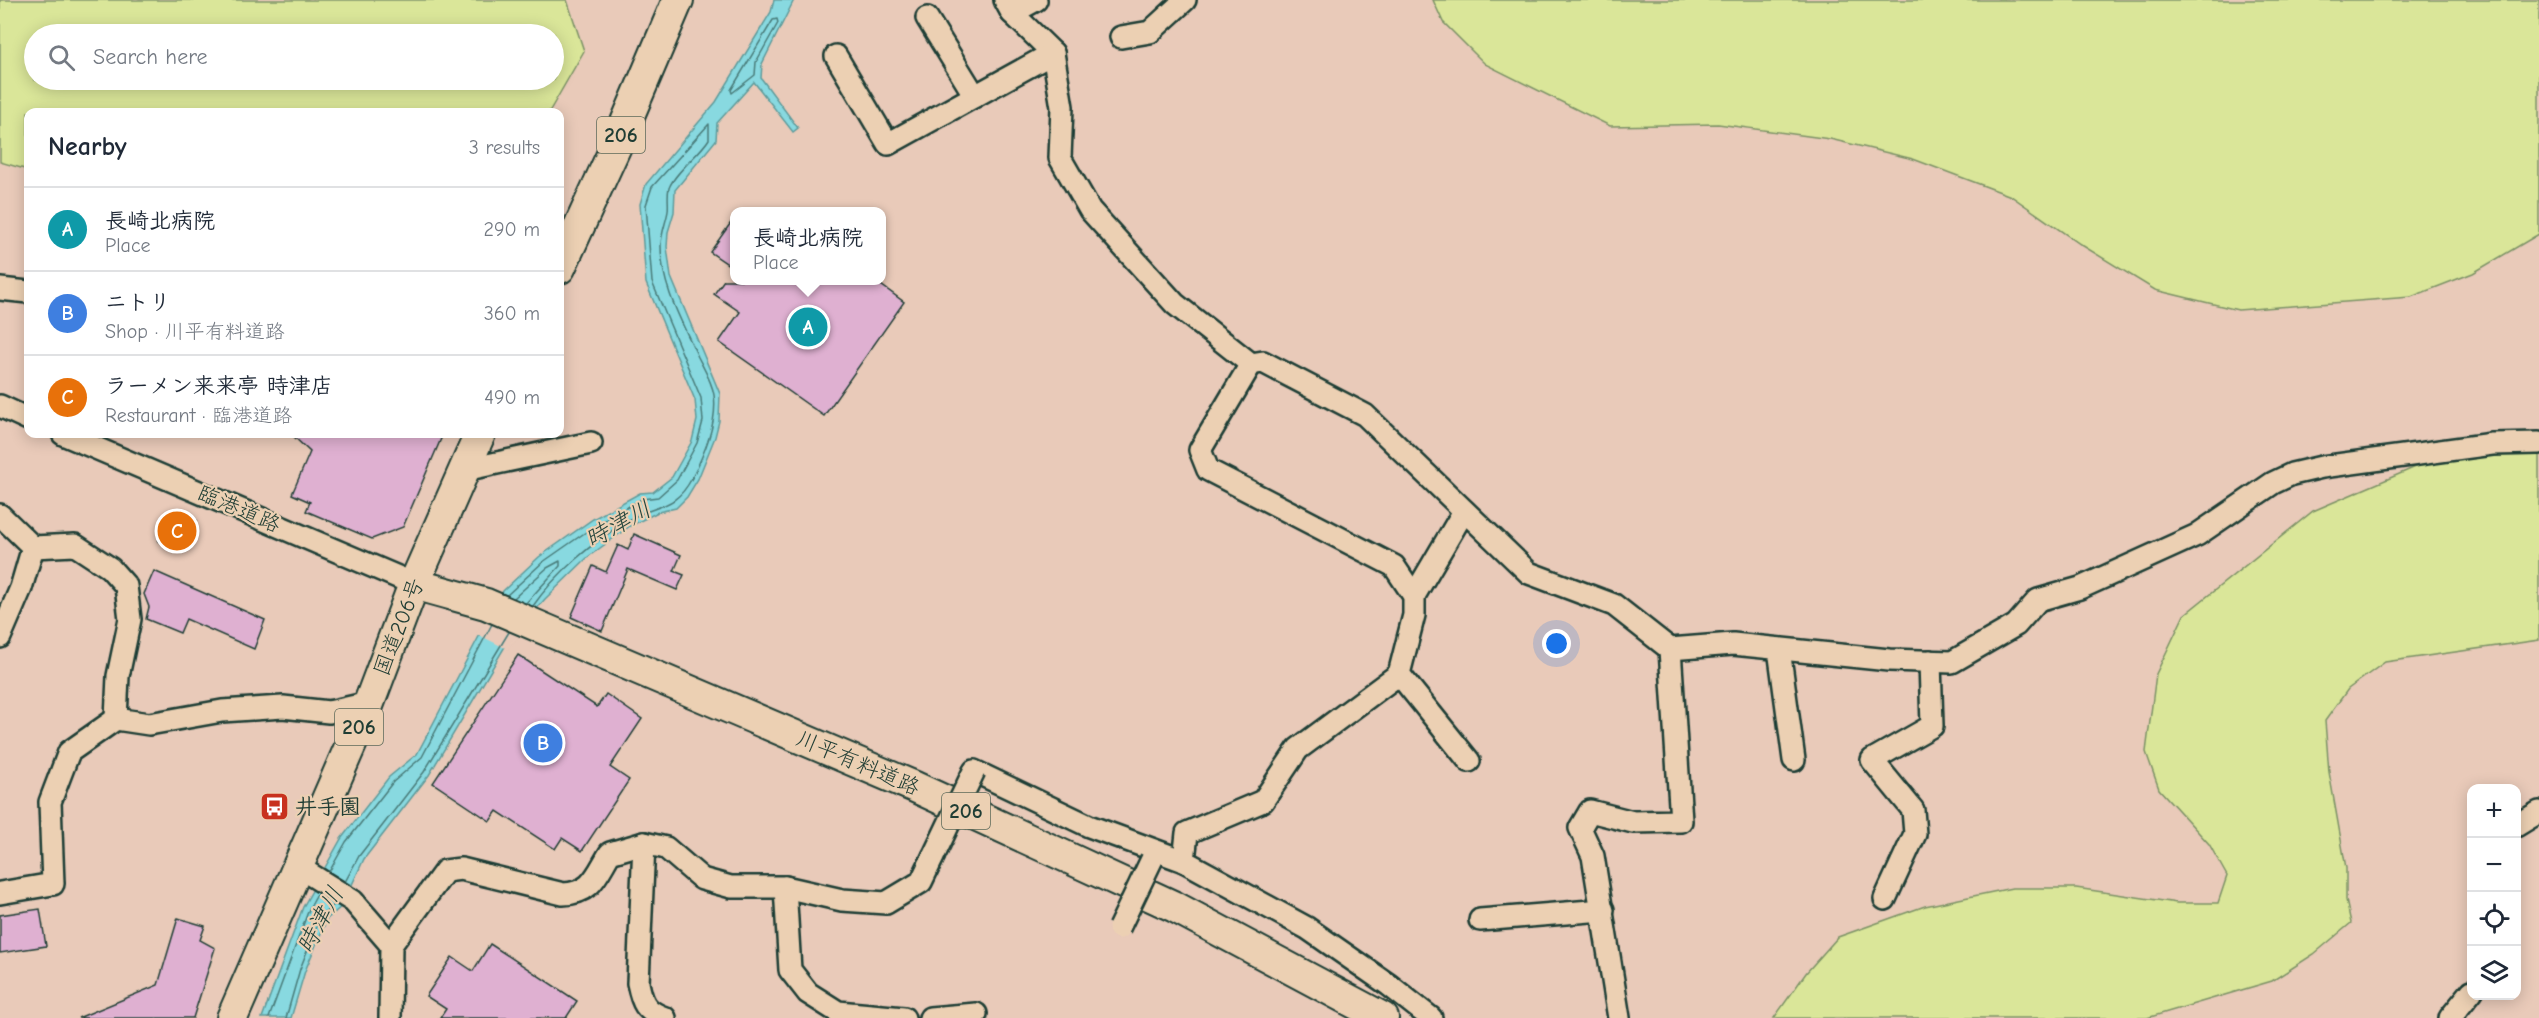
<!DOCTYPE html>
<meta charset="utf-8">
<style>
:root{--surface:#fff;--page:#f6f6f7;--text:#1f2937;--muted:#747a83;--line:#e0e1e3;--accent:#2563eb}
body{margin:0;font-family:"Comic Neue","Klee One",sans-serif;background:var(--page);color:var(--text)}
.controls{position:absolute;right:18px;bottom:18px;display:grid;overflow:hidden;border-radius:12px;box-shadow:0 3px 15px #0003}
.controls button{width:54px;height:54px;display:grid;place-items:center;padding:0;border:0;border-bottom:2px solid var(--line);background:var(--surface);color:var(--text);font:30px sans-serif}
.you{position:absolute;left:1557px;top:644px;width:21px;height:21px;margin:-15px;border:4px solid #fff;border-radius:50%;background:#1a73e8;box-shadow:0 0 0 9px #1a73e833}
.badge{display:grid;place-items:center;width:39px;height:39px;border-radius:50%;background:var(--accent);color:#fff;font-size:20px;font-weight:700}
.pin{position:absolute;translate:-50% -50%;border:3px solid #fff;box-shadow:0 2px 6px #0006}
.popup{position:absolute;left:730px;top:207px;width:156px;height:78px;box-sizing:border-box;display:grid;place-content:center;border-radius:12px;background:var(--surface);filter:drop-shadow(0 2px 4px #0005);font-size:20px;white-space:nowrap;color:var(--muted)}
.popup b{font-size:22px;color:var(--text)}
.popup::after{content:'';position:absolute;left:50%;top:100%;margin-left:-12px;border:12px solid transparent;border-top-color:var(--surface)}
.list{margin:0;padding:0;list-style:none}
h2{display:flex;justify-content:space-between;align-items:center;height:78px;margin:0;padding:0 24px;font-size:26px}
h2 small{font-size:20px;font-weight:400;color:var(--muted)}
.list li{display:grid;grid-template-columns:39px 1fr auto;gap:18px;align-items:center;box-sizing:border-box;height:84px;padding:0 24px;border-top:2px solid var(--line)}
.list b{display:block;font-size:22px;white-space:nowrap}
.list p{margin:0;font-size:20px;white-space:nowrap;color:var(--muted)}
.list em{font-size:20px;font-style:normal;color:var(--muted)}
.icon{flex:none;width:33px;height:33px;fill:none;stroke:currentColor;stroke-width:2;stroke-linecap:round;stroke-linejoin:round}
.map{position:relative;flex:none;width:2539px;height:1018px;overflow:hidden}
.search{position:absolute;background:var(--surface);box-shadow:0 3px 15px #0003;left:24px;top:24px;width:540px;height:66px;display:flex;align-items:center;gap:15px;box-sizing:border-box;padding:0 21px;border-radius:33px;color:var(--muted);font-size:22px}
.panel{position:absolute;background:var(--surface);box-shadow:0 3px 15px #0003;left:24px;top:108px;width:540px;height:330px;border-radius:12px}
.map>svg:first-child{display:block}
.green{fill:#dae699;stroke:#7c9266;stroke-width:1.5;fill-rule:evenodd}
.water{fill:#88d9e0;stroke:#5e9b9b;stroke-width:1.5}
.pier{fill:#e9cab9}
.lines{fill:none;stroke-linecap:round;stroke-linejoin:round}
.shore{stroke:#497b79;stroke-width:1.5}
.building{fill:#dfb0d1;stroke:#1f3d34;stroke-width:1.5}
.minor-casing{stroke:#1f3d34;stroke-width:26}
.highway-casing{stroke:#1f3d34;stroke-width:34}
.minor{stroke:#ecd0b3;stroke-width:21}
.highway{stroke:#ecd0b3;stroke-width:30}
.minor-bridge-casing{stroke:#1f3d34;stroke-width:26;stroke-linecap:butt}
.minor-bridge{stroke:#ecd0b3;stroke-width:21}
.labels{text-anchor:middle;dominant-baseline:central;stroke-width:4.5;stroke-linejoin:round;paint-order:stroke}
.shield{fill:#ecd0b3;stroke:#5c695a;stroke-width:1.5}
.shield-label{font-size:21px;font-weight:bold;fill:#1f3d34}
.street-label{font-size:22px;fill:#1f3d34;stroke:#ecd0b3}
.poi-label{font-size:22px;font-weight:bold;fill:#1f3d34;stroke:#ecd0b3;text-anchor:start}
.water-label{font-size:24px;font-style:italic;fill:#24453d;stroke:#ecd0b3}
</style>
<div class="map">
<svg width="2539" height="1018" viewBox="0 0 2539 1018">
<rect width="100%" height="100%" fill="#e9cab9"/>
<filter id="ink" filterUnits="userSpaceOnUse"><feTurbulence type="fractalNoise" baseFrequency=".0167" numOctaves="2"/><feDisplacementMap in="SourceGraphic" scale="12" xChannelSelector="R" yChannelSelector="G"/><feConvolveMatrix kernelMatrix="1 2 1 2 8 2 1 2 1" color-interpolation-filters="sRGB"/></filter>
<g filter="url(#ink)">
<!-- green -->
<g class="green">
<path d="M0 0H567L584 51 549 112H28V170L0 162ZM34 34H554V80H34Z"/>
<path d="M1433 0H2539V234L2473 273 2411 297 2238 310 2155 290 2080 244 2011 196 1913 159 1830 139 1718 124 1610 126 1485 64 1443 22Z"/>
<path d="M2539 433V640L2385 662 2348 689 2325 721 2329 772 2346 868V900L2351 923 2314 954 2272 981 2147 1018H1774L1806 973 1838 937 1925 906 2012 888H2076L2177 903H2218L2227 876 2209 844 2159 789 2146 752 2156 674 2184 615 2313 511 2460 448Z"/>
</g>
<!-- water -->
<path class="water" d="M774 0H794L762 64 761 78 798 128 793 132 754 82 717 123 716 140 675 190 674 212 668 232 667 247 671 277 720 394 719 421 715 437 698 479 687 497 676 508 658 512 630 526 588 557 545 599 507 643 429 775 364 859 342 906 327 919 305 971 291 1018H262L303 907 341 839 389 777 417 754 503 591 539 557 593 519 640 493 653 492 672 477 692 441 697 420 695 400 646 283 640 204 646 184 716 102 771 12Z"/>
<!-- pier -->
<path class="pier" d="M499 592 541 611 507 649 477 634Z"/>
<g class="lines">
<!-- shore -->
<g class="shore">
<path d="M777 19 778 23 756 62 755 75 732 93 731 90 773 20Z"/>
<path d="M507 595 543 562 596 525 642 499 658 497 677 480 697 443 703 421 701 398 652 282 646 205 652 187 709 124V139C700 154 675 172 669 188 667 195 669 204 668 211 666 223 661 233 661 246 661 286 682 322 698 357 704 369 712 382 714 395 718 422 704 454 692 478 674 512 656 503 627 521 593 542 556 573 533 606"/>
<path d="M514 598 547 568 560 561V566L526 603"/>
<path d="M329 872 346 842 393 782 422 757 492 624"/>
<path d="M345 882 359 856 424 772 509 632"/>
<path d="M269 1018 309 909 318 893"/>
<path d="M286 1018 300 969 321 916 335 904"/>
</g>
</g>
<!-- building -->
<g class="building">
<path d="M735 217V269L710 252Z"/>
<path d="M724 280H874L904 302 824 416 719 342 740 312 714 294Z"/>
<path d="M291 434H443L403 527 372 539 306 511 310 502 292 494 310 452Z"/>
<path d="M171 511 197 521 184 550 158 541Z"/>
<path d="M634 534 681 555 674 571 684 575 677 590 628 569 602 631 571 617 593 566 606 572 618 545 628 550Z"/>
<path d="M154 571 265 620 254 649 186 619 180 633 146 619 149 607 144 594Z"/>
<path d="M518 655 597 707 606 694 642 719 610 767 629 780 582 851 562 838 555 849 497 811 490 821 433 783Z"/>
<path d="M40 909 46 946 0 953V915Z"/>
<path d="M178 918 205 926 200 940 215 948 193 1018H78L158 985Z"/>
<path d="M490 944 577 1001 566 1018H440L446 1009 426 996 452 957 473 971Z"/>
</g>
<g class="lines">
<defs>
<g id="minor">
<path d="M1005 0 1012 13 1053 53 1062 107 1060 158 1090 210 1175 304 1251 364 1263 362 1365 415 1529 573 1614 605 1670 649 1733 644 1889 660 1952 662 2016 625 2038 600 2080 588 2197 535 2273 483 2292 474 2322 467 2492 444 2539 443"/>
<path d="M1012 13 1036 0"/>
<path d="M927 18 975 96"/>
<path d="M1121 37 1150 32 1185 0"/>
<path d="M836 56 888 144 1053 53"/>
<path d="M0 289 28 292"/>
<path d="M1251 364 1200 450 1208 470 1394 566 1414 596V615L1399 674 1469 761"/>
<path d="M0 406 28 419"/>
<path d="M63 434 414 584"/>
<path d="M464 470 591 443"/>
<path d="M0 515 33 547 75 545 110 568 126 586 130 619 118 676 116 719 149 724 222 711 283 707 329 712 369 703"/>
<path d="M1414 596 1464 511"/>
<path d="M0 637 21 588 33 547"/>
<path d="M1779 649 1794 760"/>
<path d="M1399 674 1298 749 1263 801 1187 833 1184 861 1307 928 1389 985 1431 1018"/>
<path d="M974 771 1089 826 1184 861"/>
<path d="M2516 826 2539 812"/>
<path d="M644 843 638 983C642 1003 645 1011 665 1018"/>
<path d="M297 866 353 901 391 945"/>
<path d="M785 887 790 970 808 993 838 1012 904 1018"/>
<path d="M0 893 53 884 50 802 69 752 116 719"/>
<path d="M1885 899 1915 834 1913 810 1872 760 1932 726 1930 661"/>
<path d="M1480 920 1603 910"/>
<path d="M390 1018 391 945 445 871 461 869 563 894C592 893 596 876 610 853L644 843 666 848 702 879 731 887H785L842 900 886 903 921 882 933 857"/>
<path d="M930 1018 976 1014"/>
<path d="M1619 1018 1593 856 1580 828 1590 811 1633 822 1681 821 1670 649"/>
<path d="M2450 1018 2472 991"/>
</g>
<g id="highway">
<path d="M560 268 616 146 678 0"/>
<path d="M414 584 486 604 915 787 1175 907 1383 1018"/>
<path d="M232 1018 369 703 414 584 480 434"/>
</g>
</defs>
<!-- minor casing -->
<use href="#minor" class="minor-casing"/>
<!-- highway casing -->
<use href="#highway" class="highway-casing"/>
<!-- minor -->
<use href="#minor" class="minor"/>
<!-- highway -->
<use href="#highway" class="highway"/>
<defs>
<g id="minor-bridge">
<path d="M933 857 974 771"/>
<path d="M1119 928 1152 859"/>
</g>
</defs>
<!-- minor-bridge casing -->
<use href="#minor-bridge" class="minor-bridge-casing"/>
<!-- minor-bridge -->
<use href="#minor-bridge" class="minor-bridge"/>
</g>
</g>
<!-- icons -->
<defs>
<symbol id="bus-square" viewBox="-11 -11 22 22"><rect x="-9" y="-9" width="18" height="18" rx="4" fill="#c8321e" stroke="#ecd0b3"/><path d="M-5-6H5V4H4V6H2V4H-2V6H-4V4H-5ZM-3.5-4V0h7V-4ZM-3.5 1.2v1.5H-2V1.2ZM2 1.2v1.5H3.5V1.2Z" fill="#fff"/></symbol>
</defs>
<g fill-rule="evenodd">
<use href="#bus-square" x="258" y="790" width="33" height="33"/>
</g>
<g class="labels">
<!-- shield labels -->
<g class="shield">
<rect x="597" y="117" width="48" height="36" rx="4.5"/>
<rect x="335" y="709" width="48" height="36" rx="4.5"/>
<rect x="942" y="793" width="48" height="36" rx="4.5"/>
</g>
<g class="shield-label">
<text x="621" y="135">206</text>
<text x="359" y="727">206</text>
<text x="966" y="811">206</text>
</g>
<!-- street labels -->
<g class="street-label">
<text transform="translate(239 509) rotate(23)">臨港道路</text>
<text transform="translate(399 627) rotate(-69)">国道206号</text>
<text transform="translate(858 763) rotate(23)">川平有料道路</text>
</g>
<!-- poi labels -->
<g class="poi-label">
<text x="295" y="807">井手園</text>
</g>
<!-- water labels -->
<g class="water-label">
<text transform="translate(618 524) rotate(-29)">時津川</text>
<text transform="translate(320 920) rotate(-62)">時津川</text>
</g>
</g>
</svg>
<div class="controls">
<button>+</button>
<button>−</button>
<button><svg class="icon" aria-label="locate" viewBox="0 0 24 24"><circle cx="12" cy="12" r="6"/><path d="M12 2v4M12 18v4M2 12h4M18 12h4"/></svg></button>
<button><svg class="icon" aria-label="layers" viewBox="0 0 24 24"><path d="M12 4l9 5-9 5-9-5zM3 14l9 5 9-5"/></svg></button>
</div>
<div class="you"></div>
<div class="pin badge" style="left:808px;top:327px;background:#0f9aa8">A</div>
<div class="popup"><b>長崎北病院</b>Place</div>
<div class="pin badge" style="left:543px;top:743px;background:#3f7fe0">B</div>
<div class="pin badge" style="left:177px;top:531px;background:#e8710a">C</div>
<div class="search"><svg class="icon" aria-label="search" viewBox="0 0 24 24"><circle cx="10" cy="10" r="6"/><path d="M15 15l6 6"/></svg>Search here</div>
<section class="panel">
<h2>Nearby<small>3 results</small></h2>
<ul class="list">
<li><span class="badge" style="background:#0f9aa8">A</span><div><b>長崎北病院</b><p>Place</p></div><em>290 m</em></li>
<li><span class="badge" style="background:#3f7fe0">B</span><div><b>ニトリ</b><p>Shop · 川平有料道路</p></div><em>360 m</em></li>
<li><span class="badge" style="background:#e8710a">C</span><div><b>ラーメン来来亭 時津店</b><p>Restaurant · 臨港道路</p></div><em>490 m</em></li>
</ul>
</section>
</div>
